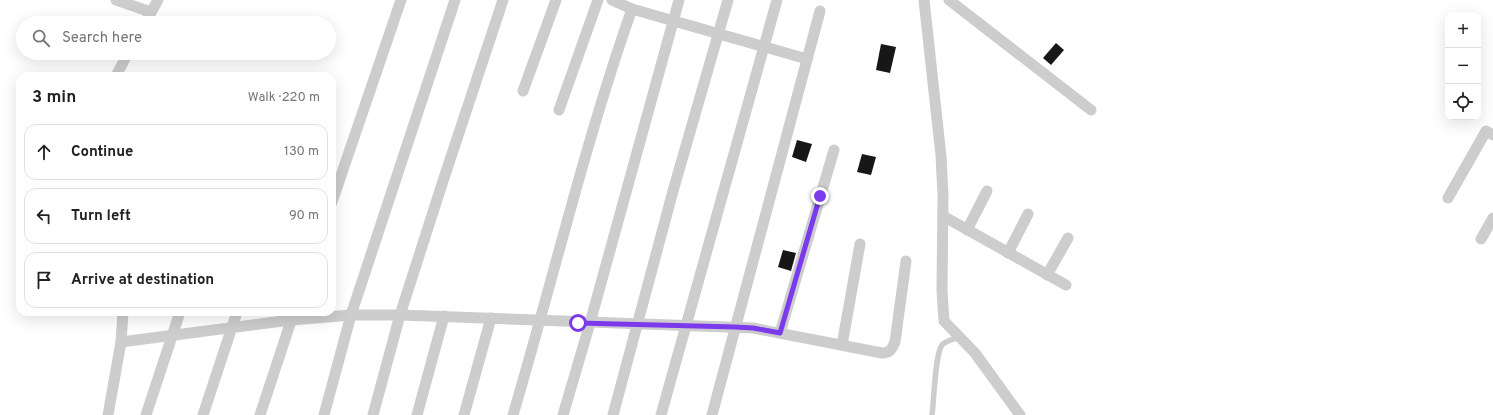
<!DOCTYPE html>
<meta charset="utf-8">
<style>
:root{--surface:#fff;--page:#f6f6f6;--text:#222;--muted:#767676;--line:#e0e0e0}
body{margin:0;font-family:Overpass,sans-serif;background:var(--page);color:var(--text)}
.controls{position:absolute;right:12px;top:12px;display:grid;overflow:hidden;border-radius:8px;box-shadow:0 4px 16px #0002}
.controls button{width:36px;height:36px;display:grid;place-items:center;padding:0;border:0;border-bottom:1px solid var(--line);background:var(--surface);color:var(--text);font:20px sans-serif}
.stop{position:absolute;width:12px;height:12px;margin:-9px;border:3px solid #7c3aed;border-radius:50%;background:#fff}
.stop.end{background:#7c3aed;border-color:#fff;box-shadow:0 1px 4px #0008}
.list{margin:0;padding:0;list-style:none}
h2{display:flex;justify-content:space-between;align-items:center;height:52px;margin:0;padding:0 16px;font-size:17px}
h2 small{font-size:13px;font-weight:400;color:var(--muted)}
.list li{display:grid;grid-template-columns:26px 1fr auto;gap:12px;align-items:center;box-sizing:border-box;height:56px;margin:0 8px 8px;padding:0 8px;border:1px solid var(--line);border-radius:12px}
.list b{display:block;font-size:15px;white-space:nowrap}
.list em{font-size:13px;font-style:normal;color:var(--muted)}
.icon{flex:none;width:22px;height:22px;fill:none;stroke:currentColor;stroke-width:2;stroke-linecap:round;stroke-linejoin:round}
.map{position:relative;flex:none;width:1493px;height:415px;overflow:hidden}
.search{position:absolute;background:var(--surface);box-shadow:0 4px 16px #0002;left:16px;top:16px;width:320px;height:44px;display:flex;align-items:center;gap:10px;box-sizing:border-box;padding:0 14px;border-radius:22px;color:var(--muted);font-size:15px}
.panel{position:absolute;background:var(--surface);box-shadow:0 4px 16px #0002;left:16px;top:72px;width:320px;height:244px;border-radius:12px}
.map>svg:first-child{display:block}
.building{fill:#171717}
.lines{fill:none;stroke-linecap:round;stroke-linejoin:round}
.service{stroke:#cdcdcd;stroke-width:5.5}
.minor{stroke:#cdcdcd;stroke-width:11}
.route{stroke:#7c3aed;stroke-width:5}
</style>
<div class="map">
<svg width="1493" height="415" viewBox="0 0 1493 415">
<rect width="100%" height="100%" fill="#fff"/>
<!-- building -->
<g class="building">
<path d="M1056 43 1064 50 1051 65 1043 58Z"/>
<path d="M881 44 896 47 890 73 876 70Z"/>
<path d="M797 140 812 144 806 162 792 157Z"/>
<path d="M862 154 876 157 871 175 857 172Z"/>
<path d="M783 250 796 253 791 271 778 267Z"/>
</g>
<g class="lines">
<!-- service -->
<path class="service" d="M932 415C934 401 935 354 942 345 945 341 954 339 959 337"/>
<!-- minor -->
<g class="minor">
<path d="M116 0 151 12"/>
<path d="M612 0 632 9 807 59"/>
<path d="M924 0 941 156 943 195 942 291 944 321 975 353 1020 415"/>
<path d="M949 0 1091 110"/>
<path d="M145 23 158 0"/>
<path d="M116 76 128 53"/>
<path d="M523 91 556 0"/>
<path d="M559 110 598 0"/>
<path d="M1448 198 1486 131 1493 135"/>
<path d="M332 202 401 0"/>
<path d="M943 216 1066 285"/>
<path d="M967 230 987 191"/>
<path d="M1481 239 1493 218"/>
<path d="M1008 253 1028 214"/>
<path d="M1047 275 1068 238"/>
<path d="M780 333 834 150"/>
<path d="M121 342 291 320 351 315H400L753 328 882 353C890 353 892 349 895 342L906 261"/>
<path d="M842 345 860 244"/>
<path d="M108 415 121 342 123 312"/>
<path d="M146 415 180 312"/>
<path d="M203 415 237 312"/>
<path d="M260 415 294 312"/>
<path d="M324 415 351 315 455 0"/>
<path d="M373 415 400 315 442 184 503 0"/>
<path d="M417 415 444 316"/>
<path d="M464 415 491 318"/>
<path d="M513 415C553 280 585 142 632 9"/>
<path d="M563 415 590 323 679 0"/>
<path d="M613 415 673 191 728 0"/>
<path d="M661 415 777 0"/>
<path d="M712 415 820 11"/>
</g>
</g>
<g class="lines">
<!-- route -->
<path class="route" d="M578 323 735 327 753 328 780 333 820 196"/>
</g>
</svg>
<div class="controls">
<button>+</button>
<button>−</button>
<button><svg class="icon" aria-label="locate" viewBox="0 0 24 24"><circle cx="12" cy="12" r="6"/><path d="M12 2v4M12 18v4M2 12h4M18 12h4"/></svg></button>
</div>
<div class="stop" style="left:578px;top:323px"></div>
<div class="stop end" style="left:820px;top:196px"></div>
<div class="search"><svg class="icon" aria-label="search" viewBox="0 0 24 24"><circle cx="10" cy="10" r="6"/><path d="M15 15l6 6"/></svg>Search here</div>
<section class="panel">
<h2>3 min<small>Walk · 220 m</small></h2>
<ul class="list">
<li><svg class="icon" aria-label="ahead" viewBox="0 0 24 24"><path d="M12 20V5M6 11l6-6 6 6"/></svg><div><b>Continue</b></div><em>130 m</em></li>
<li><svg class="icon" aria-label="left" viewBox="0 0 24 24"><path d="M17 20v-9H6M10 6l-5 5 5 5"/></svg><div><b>Turn left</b></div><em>90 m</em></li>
<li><svg class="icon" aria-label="arrive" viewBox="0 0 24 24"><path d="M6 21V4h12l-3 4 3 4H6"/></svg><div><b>Arrive at destination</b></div></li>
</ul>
</section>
</div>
